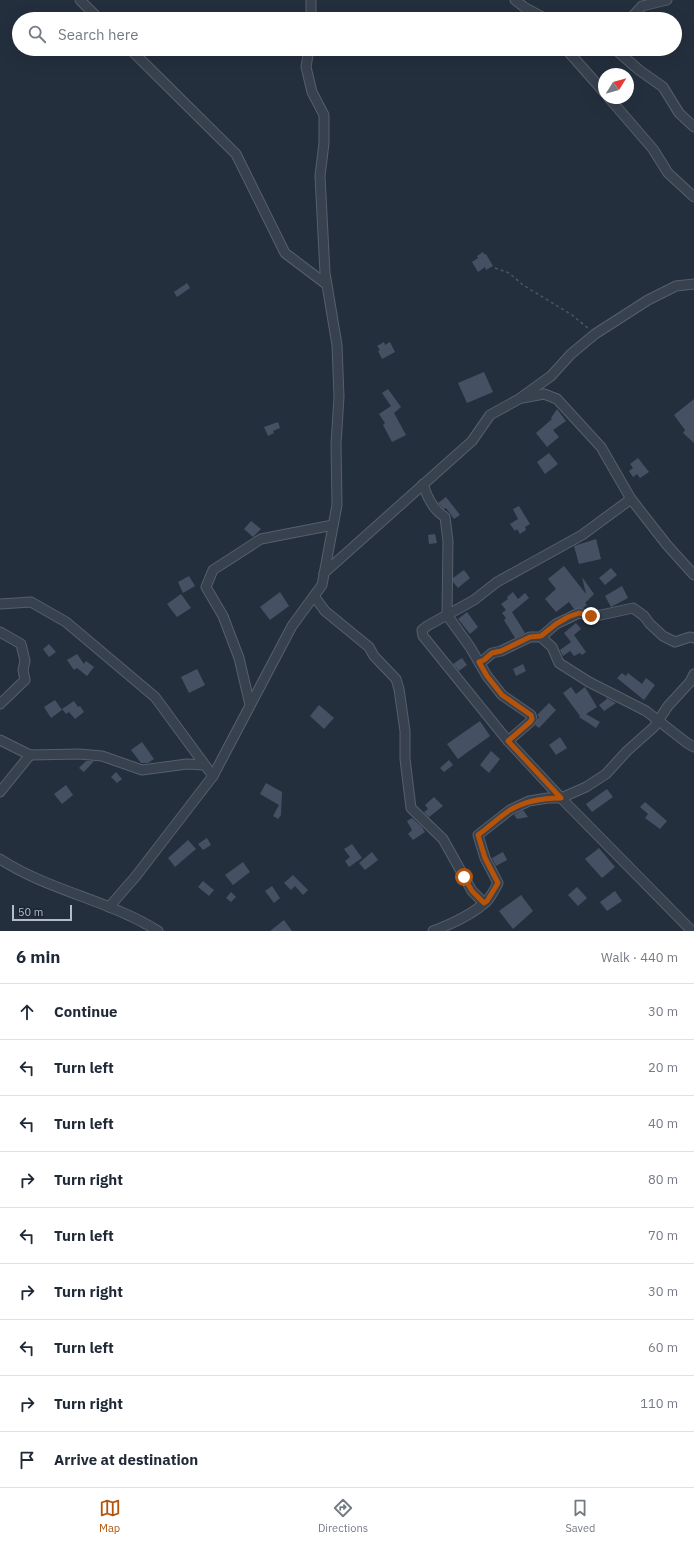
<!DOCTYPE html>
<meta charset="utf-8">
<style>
:root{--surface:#fff;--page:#f6f6f7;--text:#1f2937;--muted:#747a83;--line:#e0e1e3;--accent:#b45309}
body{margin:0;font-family:"IBM Plex Sans",sans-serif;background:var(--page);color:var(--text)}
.compass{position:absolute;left:598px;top:68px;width:36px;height:36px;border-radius:50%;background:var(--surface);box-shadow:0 4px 16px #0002;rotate:53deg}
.scale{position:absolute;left:12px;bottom:10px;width:60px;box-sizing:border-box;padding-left:4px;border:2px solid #b4bcc9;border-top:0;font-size:11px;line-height:14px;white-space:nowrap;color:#b4bcc9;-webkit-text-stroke:3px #1d2633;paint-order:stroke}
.stop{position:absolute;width:12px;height:12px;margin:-9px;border:3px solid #b45309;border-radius:50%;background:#fff}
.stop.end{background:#b45309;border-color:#fff;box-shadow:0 1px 4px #0008}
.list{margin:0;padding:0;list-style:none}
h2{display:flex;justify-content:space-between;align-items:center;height:52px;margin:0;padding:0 16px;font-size:17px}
h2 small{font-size:13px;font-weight:400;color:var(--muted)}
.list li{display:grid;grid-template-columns:26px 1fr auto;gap:12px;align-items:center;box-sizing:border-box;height:56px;padding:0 16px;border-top:1px solid var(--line)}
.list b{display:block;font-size:15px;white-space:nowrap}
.list em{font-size:13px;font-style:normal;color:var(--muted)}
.icon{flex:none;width:22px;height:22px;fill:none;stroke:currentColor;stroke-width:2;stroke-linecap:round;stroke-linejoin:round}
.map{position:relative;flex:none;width:694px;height:931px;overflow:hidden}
.search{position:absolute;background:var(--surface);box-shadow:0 4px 16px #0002;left:12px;right:12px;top:12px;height:44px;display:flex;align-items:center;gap:10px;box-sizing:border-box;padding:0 14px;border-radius:22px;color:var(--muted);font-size:15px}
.sheet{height:556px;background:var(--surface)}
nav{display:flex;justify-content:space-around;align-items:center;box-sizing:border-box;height:56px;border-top:1px solid var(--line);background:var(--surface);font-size:11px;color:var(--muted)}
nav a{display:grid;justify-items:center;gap:2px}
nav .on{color:var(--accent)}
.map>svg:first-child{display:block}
.building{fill:#455162}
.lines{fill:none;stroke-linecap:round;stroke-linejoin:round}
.street-casing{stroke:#565f6c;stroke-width:11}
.path{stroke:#44595c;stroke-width:1.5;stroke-dasharray:3 3;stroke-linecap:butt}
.street{stroke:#38414e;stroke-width:9}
.route{stroke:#b45309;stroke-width:5}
</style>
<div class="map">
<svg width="694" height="931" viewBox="0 0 694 931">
<rect width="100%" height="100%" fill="#242f3e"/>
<!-- building -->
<g class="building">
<path d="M483 252 485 255 486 254 493 266 486 270 485 267 478 272 472 262 478 258 477 256Z"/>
<path d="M187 283 190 288 177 297 174 292Z"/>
<path d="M384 342 385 345 390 342 395 352 382 359 378 351 380 350 377 346Z"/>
<path d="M484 372 493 392 467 403 458 383Z"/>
<path d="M388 389 401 407 394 413 406 435 392 442 383 425 385 423 379 414 391 406 382 393Z"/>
<path d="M694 399V443L683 433 685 430 674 415Z"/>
<path d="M557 409 566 421 553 430 559 437 547 447 536 433 552 419 551 418Z"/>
<path d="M278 422 280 428 273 431 274 433 268 436 264 427Z"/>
<path d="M549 453 558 464 545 474 537 462Z"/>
<path d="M638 458 649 472 640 478 637 474 633 477 629 471 633 468 630 464Z"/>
<path d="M446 497 460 515 454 519 446 508 444 509 438 503Z"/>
<path d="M519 506 530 524 525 527 526 530 520 534 517 529 515 531 510 524 518 519 513 509Z"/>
<path d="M251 521 261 529 253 537 244 529Z"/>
<path d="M435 534 437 543 429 544 428 535Z"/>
<path d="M596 539 601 559 579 564 574 546Z"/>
<path d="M564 566 586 594 582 577 594 594 585 603 587 605 583 608 574 609 569 602 556 612 545 599 556 589 548 579Z"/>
<path d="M611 568 617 575 605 585 599 578Z"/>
<path d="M464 570 470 578 458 588 453 582V578Z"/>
<path d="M189 576 195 586 183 593 178 582Z"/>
<path d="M622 586 628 598 611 607 605 596Z"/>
<path d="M280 592 289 606 270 620 260 607Z"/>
<path d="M513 592 518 599 525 593 529 598 512 612 525 633 515 638 504 620 506 618 502 613 506 610 501 604 508 599 507 597Z"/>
<path d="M181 594 191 608 177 617 167 604Z"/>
<path d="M467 612 478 627 470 634 458 619Z"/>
<path d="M576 623 581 629 574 635 586 652 582 655 580 653 574 656 570 651 563 656 560 650 571 642 564 633Z"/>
<path d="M49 644 56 652 49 657 43 649Z"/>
<path d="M77 654 84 664 86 661 94 667 87 676 77 668 74 670 67 660Z"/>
<path d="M462 658 467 665 459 671 453 664Z"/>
<path d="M523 664 526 671 516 676 513 669Z"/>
<path d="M197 669 205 685 189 693 181 677Z"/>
<path d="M622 673 626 676 628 673 642 684 646 678 655 685 644 700 617 678Z"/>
<path d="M571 687 576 694 585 687 597 707 586 714 600 722 596 728 579 717 580 716 563 693Z"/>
<path d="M605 697 616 703 604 711 599 705 607 699Z"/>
<path d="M55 700 62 710 51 718 44 707Z"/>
<path d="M74 701 78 707 80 706 84 712 75 719 69 712 66 714 62 709Z"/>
<path d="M549 703 556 710 539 728 535 725 539 717 537 715Z"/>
<path d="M319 705 334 718 324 729 310 716Z"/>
<path d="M480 721 490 736 458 759 447 744Z"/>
<path d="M560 737 567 748 556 755 549 745Z"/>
<path d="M142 742 154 759 148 763H141L131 750Z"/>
<path d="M491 751 500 759 489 773 480 765Z"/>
<path d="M449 760 453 765 444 772 440 768Z"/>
<path d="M86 761H94L84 772 79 768Z"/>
<path d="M116 772 122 779 117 783 111 777Z"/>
<path d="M266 783 282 792 281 815 278 819 273 816 279 805 260 794Z"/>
<path d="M66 785 73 795 62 804 54 794Z"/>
<path d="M607 789 613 797 592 812 586 804Z"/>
<path d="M434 797 443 806 429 817 424 812 428 809 425 805Z"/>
<path d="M645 802 667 821 660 829 645 818 648 814 640 807Z"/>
<path d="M523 810 528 817 517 819 514 815Z"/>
<path d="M412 818 422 827 425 832 413 840 408 834 412 830 407 821Z"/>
<path d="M207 838 211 845 203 850 198 844Z"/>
<path d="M188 840 196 849 175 867 168 858Z"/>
<path d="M352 844 362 858 349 867 345 861 350 857 344 849Z"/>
<path d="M599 848 615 867 602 878 585 859Z"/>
<path d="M372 852 378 860 365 870 359 863Z"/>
<path d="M503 852 507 860 496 866 492 858Z"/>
<path d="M243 862 250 872 233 885 225 875Z"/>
<path d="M293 875 308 890 303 895 295 886 291 890 284 883Z"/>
<path d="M203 881 214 890 209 896 198 887Z"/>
<path d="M272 886 280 898 274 903 265 891Z"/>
<path d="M577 887 587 898 578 906 568 895Z"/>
<path d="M615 891 622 901 607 911 600 902Z"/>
<path d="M231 892 236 897 231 902 226 898Z"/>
<path d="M521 895 533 911 513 929 499 911Z"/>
<path d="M284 920 292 931H270Z"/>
</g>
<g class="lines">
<defs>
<g id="street">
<path d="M80 0 99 19"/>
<path d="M515 0 524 7 546 19"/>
<path d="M308 19 311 13V0"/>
<path d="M630 19 642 6 667 0"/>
<path d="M130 49 236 154 285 253 326 284"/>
<path d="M566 49 604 92"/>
<path d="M615 49 639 70 663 87 679 113 694 127"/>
<path d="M609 98 653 149 668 173 694 197"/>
<path d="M522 398 544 394 557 399 601 447 631 499 667 545 694 575"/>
<path d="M423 484C427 497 433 510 445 517L448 541 447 615 470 647 487 676 502 695 531 715 532 719 530 722 508 741"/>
<path d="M631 499 582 535 497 582 474 600 427 626 422 630 423 636 508 741 561 798 692 931"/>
<path d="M324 573 472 441 490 415 519 399 551 376 571 354 595 334 648 300 676 286 694 284"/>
<path d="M314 596 325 611 369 647 374 656 396 679 399 689 405 731V759L411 808 443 839 472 891 484 903"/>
<path d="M0 604 31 602 66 622 155 697 213 776"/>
<path d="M0 632 21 644 25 661 23 670 25 680 0 704"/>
<path d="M541 637 552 647 559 663 589 682 646 711 687 743 694 747"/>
<path d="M479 662 484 660 492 653 501 651 530 637H541L556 624 579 613 591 616 601 615 633 608 644 616 650 624 663 636 675 642 690 637 694 638"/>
<path d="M250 705 239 658 223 616 206 587 213 570 261 539 333 525"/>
<path d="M0 740 30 755 0 792"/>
<path d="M30 755 79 754 102 756 142 770 187 764 204 765"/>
<path d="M0 859C49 891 109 900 158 931"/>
<path d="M109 907 136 876 213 776 292 626 322 585 337 505 336 444 339 397 337 345 325 273 320 176 324 143V115L312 92 306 67 309 49"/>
<path d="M433 931C452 924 471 915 486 902 491 897 495 889 498 883L485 858 478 835 510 810 529 801 548 798H561L586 787 606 774 627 751 654 727 668 706 690 682 694 674"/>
</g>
</defs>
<!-- street casing -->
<use href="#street" class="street-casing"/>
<!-- path -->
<path class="path" d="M495 268 509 273 523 285 572 315 589 329"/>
<!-- street -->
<use href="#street" class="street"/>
</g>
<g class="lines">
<!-- route -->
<path class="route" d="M464 877 472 891 484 903 487 901 498 883 485 858 478 835C489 827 499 817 510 810 525 801 543 798 561 798L508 741 530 722 532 719 531 715 502 695 487 676 479 662 484 660 492 653 501 651 530 637 541 636 556 624 568 617 579 613 591 616"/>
</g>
</svg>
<svg class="compass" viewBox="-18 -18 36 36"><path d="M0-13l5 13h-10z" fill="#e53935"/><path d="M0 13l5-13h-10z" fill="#747a83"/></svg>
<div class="scale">50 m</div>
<div class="stop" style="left:464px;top:877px"></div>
<div class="stop end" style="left:591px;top:616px"></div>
<div class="search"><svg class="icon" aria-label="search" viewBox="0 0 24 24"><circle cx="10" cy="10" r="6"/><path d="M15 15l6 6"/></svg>Search here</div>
</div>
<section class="sheet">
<h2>6 min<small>Walk · 440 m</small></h2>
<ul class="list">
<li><svg class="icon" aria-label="ahead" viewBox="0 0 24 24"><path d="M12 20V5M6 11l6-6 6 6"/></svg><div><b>Continue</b></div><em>30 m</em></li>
<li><svg class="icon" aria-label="left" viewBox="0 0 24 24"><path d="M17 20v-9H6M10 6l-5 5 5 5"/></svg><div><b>Turn left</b></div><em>20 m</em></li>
<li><svg class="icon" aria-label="left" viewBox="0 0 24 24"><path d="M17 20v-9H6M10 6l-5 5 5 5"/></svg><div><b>Turn left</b></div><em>40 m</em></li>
<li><svg class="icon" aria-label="right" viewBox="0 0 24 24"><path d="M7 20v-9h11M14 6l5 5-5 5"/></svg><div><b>Turn right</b></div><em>80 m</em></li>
<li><svg class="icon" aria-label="left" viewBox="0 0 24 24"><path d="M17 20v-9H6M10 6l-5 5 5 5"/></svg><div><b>Turn left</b></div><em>70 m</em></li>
<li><svg class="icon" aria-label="right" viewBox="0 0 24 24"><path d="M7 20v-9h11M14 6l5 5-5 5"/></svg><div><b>Turn right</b></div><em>30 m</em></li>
<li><svg class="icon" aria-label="left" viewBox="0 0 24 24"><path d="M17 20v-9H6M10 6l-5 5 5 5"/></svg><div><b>Turn left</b></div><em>60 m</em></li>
<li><svg class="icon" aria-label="right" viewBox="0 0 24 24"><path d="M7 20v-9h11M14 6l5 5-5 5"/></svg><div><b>Turn right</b></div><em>110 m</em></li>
<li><svg class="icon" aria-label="arrive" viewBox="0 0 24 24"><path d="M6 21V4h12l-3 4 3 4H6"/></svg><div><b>Arrive at destination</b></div></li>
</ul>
</section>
<nav>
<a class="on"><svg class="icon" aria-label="map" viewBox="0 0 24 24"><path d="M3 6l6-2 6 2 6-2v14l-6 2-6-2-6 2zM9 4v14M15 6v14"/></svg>Map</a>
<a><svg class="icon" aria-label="directions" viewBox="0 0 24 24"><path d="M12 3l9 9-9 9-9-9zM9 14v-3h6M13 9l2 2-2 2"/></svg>Directions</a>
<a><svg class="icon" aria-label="saved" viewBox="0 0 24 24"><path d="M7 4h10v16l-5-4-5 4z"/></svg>Saved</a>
</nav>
